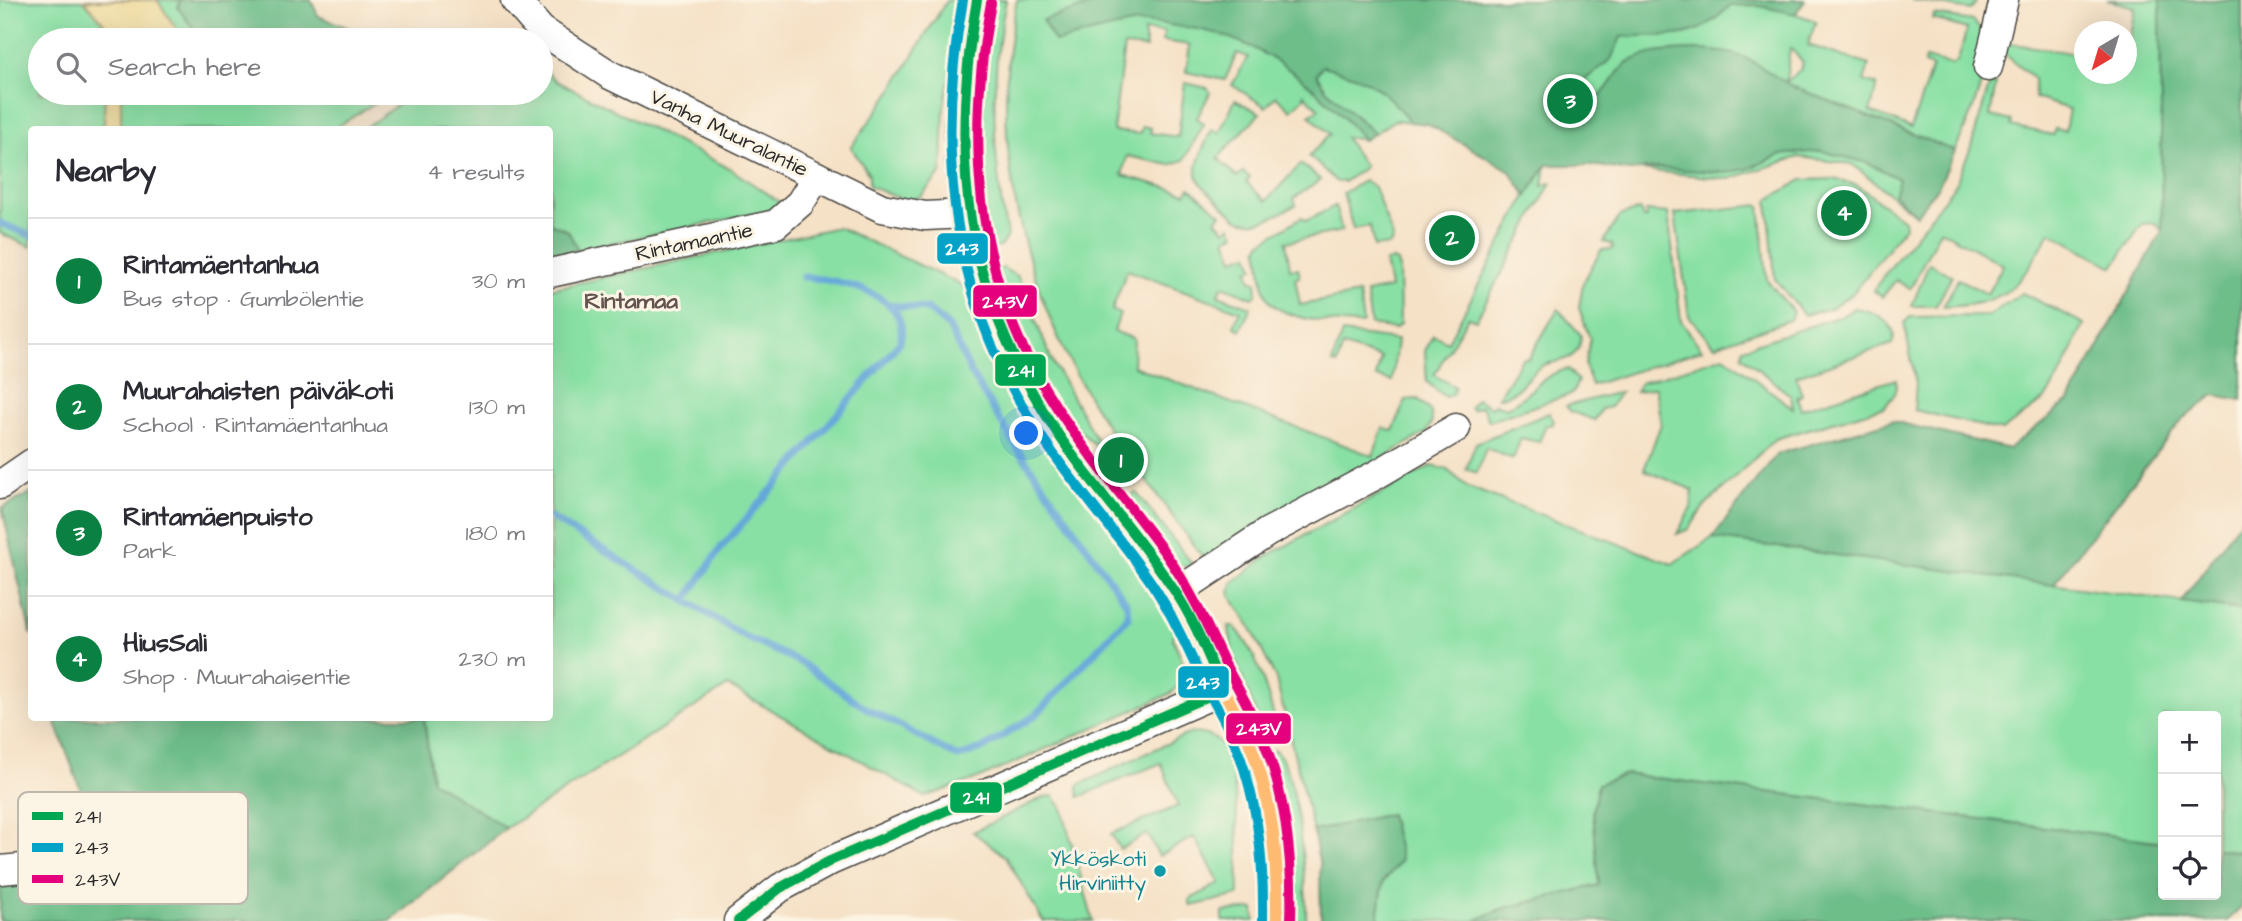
<!DOCTYPE html>
<meta charset="utf-8">
<style>
:root{--surface:#fff;--page:#f7f7f7;--text:#2b2b33;--muted:#7c7c81;--line:#e1e1e2;--accent:#0b8043}
body{margin:0;font-family:"Architects Daughter",sans-serif;background:var(--page);color:var(--text)}
.controls{position:absolute;right:21px;bottom:21px;display:grid;overflow:hidden;border-radius:7px;box-shadow:0 7px 28px #0002}
.controls button{width:63px;height:63px;display:grid;place-items:center;padding:0;border:0;border-bottom:2px solid var(--line);background:var(--surface);color:var(--text);font:35px sans-serif}
.compass{position:absolute;left:2074px;top:21px;width:63px;height:63px;border-radius:50%;background:var(--surface);box-shadow:0 7px 28px #0002;rotate:218deg}
.you{position:absolute;left:1027px;top:434px;width:24px;height:24px;margin:-18px;border:5px solid #fff;border-radius:50%;background:#1a73e8;box-shadow:0 0 0 10px #1a73e833}
.badge{display:grid;place-items:center;width:46px;height:46px;border-radius:50%;background:var(--accent);color:#fff;font-size:23px;font-weight:700}
.pin{position:absolute;translate:-50% -50%;border:4px solid #fff;box-shadow:0 2px 7px #0006}
.list{margin:0;padding:0;list-style:none}
h2{display:flex;justify-content:space-between;align-items:center;height:91px;margin:0;padding:0 28px;font-size:30px}
h2 small{font-size:23px;font-weight:400;color:var(--muted)}
.list li{display:grid;grid-template-columns:46px 1fr auto;gap:21px;align-items:center;box-sizing:border-box;height:126px;padding:0 28px;border-top:2px solid var(--line)}
.list b{display:block;font-size:26px;white-space:nowrap}
.list p{margin:0;font-size:23px;white-space:nowrap;color:var(--muted)}
.list em{font-size:23px;font-style:normal;color:var(--muted)}
.icon{flex:none;width:38px;height:38px;fill:none;stroke:currentColor;stroke-width:2;stroke-linecap:round;stroke-linejoin:round}
.map{position:relative;flex:none;width:2242px;height:921px;overflow:hidden}
.search{position:absolute;background:var(--surface);box-shadow:0 7px 28px #0002;left:28px;top:28px;width:525px;height:77px;display:flex;align-items:center;gap:18px;box-sizing:border-box;padding:0 24px;border-radius:38px;color:var(--muted);font-size:26px}
.panel{position:absolute;background:var(--surface);box-shadow:0 7px 28px #0002;left:28px;top:126px;width:525px;height:595px;border-radius:7px}
.map>svg:first-child{display:block}
.green{fill:#88e0a4;stroke:#5a8668;stroke-width:2;fill-rule:evenodd}
.forest{fill:#6ebe8a;stroke:#4c745a;stroke-width:2}
.sand{fill:#eeda9e;stroke:#8c8264;stroke-width:2}
.lines{fill:none;stroke-linecap:round;stroke-linejoin:round}
.stream{stroke:#65a7d9;stroke-width:7}
.minor-casing{stroke:#494642;stroke-width:31}
.major-casing{stroke:#494642;stroke-width:39}
.minor{stroke:#fff;stroke-width:28}
.major{stroke:#febb71;stroke-width:37}
.bus-1-casing{stroke:#fcf5e5;stroke-width:16}
.bus-2-casing{stroke:#fcf5e5;stroke-width:16}
.bus-3-casing{stroke:#fcf5e5;stroke-width:16}
.bus-1{stroke:#00a651;stroke-width:10}
.bus-2{stroke:#02a3c6;stroke-width:10}
.bus-3{stroke:#e5007d;stroke-width:10}
.culture-dot{fill:#0f9aa8;stroke:#fcf5e5;stroke-width:2.5}
.labels{text-anchor:middle;dominant-baseline:central;stroke-width:6;stroke-linejoin:round;paint-order:stroke}
.street-label{font-size:21px;fill:#2b2b2b;stroke:#fcf5e5}
.culture-label{font-size:21px;fill:#0d838f;stroke:#fcf5e5;text-anchor:end}
.neighbourhood-label{font-size:23px;font-weight:bold;fill:#64534e;stroke:#fcf5e5}
.key{fill:#fcf5e5;stroke:#bdb8ad;stroke-width:2}
.key-label{font-size:19px;fill:#2b2b2b}
.line-badge{stroke:#fcf5e5;stroke-width:2.5}
.badge-label{font-size:19px;text-anchor:middle;font-weight:bold;fill:#fff}
</style>
<div class="map">
<svg width="2242" height="921" viewBox="0 0 2242 921">
<rect width="100%" height="100%" fill="#fcf5e5"/>
<filter id="ink" filterUnits="userSpaceOnUse"><feTurbulence type="fractalNoise" baseFrequency=".0143" numOctaves="2"/><feDisplacementMap in="SourceGraphic" scale="14" xChannelSelector="R" yChannelSelector="G"/><feConvolveMatrix kernelMatrix="1 2 1 2 8 2 1 2 1" color-interpolation-filters="sRGB"/></filter>
<filter id="wash" filterUnits="userSpaceOnUse"><feTurbulence type="fractalNoise" baseFrequency=".00686" numOctaves="4" result="noise"/><feDisplacementMap in="SourceGraphic" scale="28" xChannelSelector="R" yChannelSelector="G"/><feGaussianBlur stdDeviation="1.57" result="paint"/><feColorMatrix in="noise" values="0 0 0 0 0 0 0 0 0 0 0 0 0 0 0 0 0 1.4 0 .05"/><feComposite in="paint" operator="in"/></filter>
<g filter="url(#wash)">
<rect width="100%" height="100%" fill="#f5e1c6"/>
<!-- green -->
<g class="green">
<path d="M0 0H84L107 27 106 40H40V93H105L104 125 99 129 32 130 31 247 0 233Z"/>
<path d="M157 0H180L178 8 202 40H184Z"/>
<path d="M947 0H962L944 107 942 172 920 197 906 201 869 186V175L851 147 891 92Z"/>
<path d="M992 0H1006C989 80 992 156 1007 236L1001 246 989 250 976 129Z"/>
<path d="M1017 0H1801L1796 14 1816 21 1808 45 1869 65 1864 81 1877 85 1870 112 1911 128 1932 67 1924 64 1925 58 1952 65 1958 60 1967 29 1933 19 1934 15 1973 21C1979 28 1986 35 1986 44 1989 92 1944 178 1916 215L1852 164 1799 157 1729 179 1592 165H1546L1543 186 1551 183 1476 320 1468 317 1434 375 1455 387 1452 395 1445 397 1427 382 1425 351 1433 335 1448 342 1526 196 1510 170 1428 124 1395 120 1364 140 1345 137 1365 167 1344 182H1337L1309 156 1330 134 1309 115 1319 109 1304 94V98L1291 110 1276 96 1266 107 1232 85 1248 57 1237 53 1225 80 1186 72 1190 45 1162 41 1165 32 1144 31 1146 48 1124 46 1113 131 1140 134 1142 126 1151 128 1150 133 1178 137 1185 83 1208 88 1210 93 1197 118 1204 124 1184 160 1170 165 1127 156 1122 175 1186 193 1190 188 1221 214 1216 220 1225 230 1231 226 1235 234 1226 239 1234 259 1249 254 1254 268 1248 270 1251 281 1256 282 1257 293 1253 298 1223 286 1218 295 1251 307 1240 330 1234 326 1240 311 1127 270 1112 310 1120 314 1114 331 1134 339 1133 366 1373 456 1383 428 1393 431 1406 400 1418 399 1431 412 1432 422 1427 432 1206 562 1136 466 1138 463 1129 450 1125 452C1032 325 983 157 1017 0ZM1790 48 1803 62 1801 69 1786 82Z"/>
<path d="M1911 0H1975L1976 3 1970 10Z"/>
<path d="M2107 0H2160L2162 231 2156 223 2142 224 2113 267 2050 232C2019 287 2009 304 1943 307L1958 279 1987 294 2003 265 1940 230 1910 289 1896 280 1882 297 1873 290 1955 185 1970 150 1989 86 1996 83 1990 116 2012 121 2011 126 2053 135 2055 129 2065 131 2069 109 2035 98 2034 79 2006 56 2004 50 2008 43 2084 55V74H2126L2127 52 2135 7Z"/>
<path d="M541 66 556 81 729 168 781 203 773 210 578 250 568 231 550 223V130H362L414 93H541Z"/>
<path d="M121 93H163L169 99 176 93H390L334 129 121 130Z"/>
<path d="M1235 100 1260 113 1218 158 1237 177 1243 172 1250 178 1246 182 1266 201 1301 164 1321 180 1294 198 1296 205C1276 215 1258 229 1236 218 1195 177 1185 185 1212 129L1219 133Z"/>
<path d="M1834 179 1857 185 1904 220 1905 226 1853 293 1832 308 1804 315 1775 279 1768 200 1802 180Z"/>
<path d="M1364 181 1374 187 1393 238 1390 245 1374 247 1370 226 1353 229 1343 193Z"/>
<path d="M1760 205 1767 280 1793 312 1790 320 1714 346 1689 316 1675 214Z"/>
<path d="M1335 206 1342 231 1286 242 1290 269 1298 268 1300 277 1295 278 1300 305 1359 294 1363 323 1360 324C1336 323 1279 321 1267 297 1261 283 1261 263 1258 248L1262 242 1302 217 1306 221Z"/>
<path d="M1640 210 1643 218H1646V211L1668 213 1681 321 1702 350 1592 385 1585 366 1590 339 1579 308 1583 283 1601 250 1613 249 1612 244 1603 242 1621 215Z"/>
<path d="M838 227 970 289 1177 624 1173 639C1183 661 1192 677 1170 694L982 777 925 797 728 686 506 828 432 781 424 718H550V289Z"/>
<path d="M1393 260 1397 262 1399 269 1400 324 1395 329 1371 325 1366 293 1390 288 1385 261Z"/>
<path d="M1929 263 1952 276 1936 306H1912Z"/>
<path d="M1003 268 1018 277 1052 361 1098 442 1095 445 1052 405 995 271Z"/>
<path d="M2022 293 2084 324 2062 372 2045 399 2002 431 1914 410 1916 383 1904 323 1910 317 1988 316Z"/>
<path d="M1854 308C1871 310 1901 322 1892 344L1796 376 1802 395 1797 397 1801 409 1896 379C1897 392 1893 398 1884 407L1775 439 1703 508 1689 529 1677 534 1691 508 1693 490 1644 470 1661 424 1655 387 1636 392 1640 383 1724 356 1793 408 1791 396 1742 356 1743 348 1844 315Z"/>
<path d="M1558 309 1581 335C1580 344 1580 349 1573 355 1565 362 1552 361 1542 366 1525 376 1520 395 1498 397L1522 359 1529 358Z"/>
<path d="M1342 333 1397 340 1392 381 1376 377 1381 358 1343 346 1337 364 1332 363Z"/>
<path d="M1568 369 1578 381 1572 394 1489 421 1482 406 1472 410 1470 407 1477 399 1491 407 1494 404 1506 408C1529 397 1541 374 1568 369Z"/>
<path d="M1620 392 1610 407 1601 409 1595 420 1571 412 1566 406Z"/>
<path d="M1549 413 1554 421 1552 425H1546L1539 442 1521 438 1513 459 1486 448 1477 473 1466 469 1476 443Z"/>
<path d="M1431 466 1446 469 1468 487 1672 564 1712 538 2242 610V852L2216 849V716H2163V842L1625 774 1598 785 1593 810 1599 885 1501 909 1475 921H1378L1383 882 1401 860 1390 815 1313 831 1276 679 1250 626 1230 595 1232 583 1267 556Z"/>
<path d="M1136 492 1193 565V567L1176 565 1158 544 1131 495Z"/>
<path d="M1229 626H1234C1258 652 1267 693 1277 727L1270 736 1264 735 1232 651Z"/>
<path d="M1190 733C1203 733 1216 736 1225 747 1239 767 1238 866 1239 895L1191 906 1189 900 1220 883 1194 837 1159 856 1147 834 1120 849 1111 834 1178 806 1161 763 1079 797 1078 785Z"/>
<path d="M1274 750C1298 763 1307 892 1306 921H1294L1269 753Z"/>
<path d="M1053 796 1062 808 1093 921H1043L1006 857 973 832 1044 797Z"/>
<path d="M1254 909 1255 921H1223V912Z"/>
</g>
<!-- forest -->
<g class="forest">
<path d="M180 0H311L318 16 380 40H202L178 8Z"/>
<path d="M1108 0H1805L1795 14 1754 5 1730 6C1688 47 1673 31 1621 37L1611 59 1582 82 1588 94 1601 95C1609 87 1615 74 1624 66 1645 46 1718 47 1743 57 1760 64 1777 79 1794 87L1955 151 1939 185 1916 215 1894 194 1899 179 1868 163 1821 151 1780 155 1750 168 1726 173 1657 168 1630 171 1592 165H1546L1527 196 1509 170 1428 124 1410 122C1381 84 1367 79 1323 66L1316 74 1326 89 1374 133 1364 140C1314 82 1255 33 1176 26 1164 24 1150 21 1139 23 1110 27 1082 36 1055 42L1042 20Z"/>
<path d="M2160 0H2242V400L2214 395 2182 420 2053 585 1712 538 1777 454 1892 421 2009 449 2069 401 2162 231Z"/>
<path d="M550 223 568 231 578 250 550 256Z"/>
<path d="M31 493V635L2 508Z"/>
<path d="M2242 518V610L2181 602Z"/>
<path d="M54 718H424L432 781 506 828 390 921H0V884L72 873 99 839Z"/>
<path d="M1625 774 2163 842V895H2216V849L2242 852V907L2227 921H1475L1501 909 1599 885 1593 810 1598 784Z"/>
<path d="M1390 814 1401 860 1383 882 1378 921H1321L1320 865 1313 831Z"/>
</g>
<!-- sand -->
<g class="sand">
<path d="M84 0H157L184 40H106L107 27Z"/>
<path d="M105 93H121V129H99L104 124Z"/>
</g>
<g class="lines">
<!-- stream -->
<g class="stream">
<path d="M0 223 32 236"/>
<path d="M550 517 745 637 800 662 864 707 958 757 982 749 1036 715 1128 617 1127 604 1017 448 972 375 949 327 927 309 889 305"/>
<path d="M686 600 720 549 900 342C913 294 838 280 803 277"/>
</g>
</g>
</g>
<g filter="url(#ink)">
<g class="lines">
<defs>
<g id="minor">
<path d="M515 0 541 30 610 75 882 208 925 216 966 214"/>
<path d="M1988 67 2004 0"/>
<path d="M550 273 776 224 800 203 817 176"/>
<path d="M0 485 32 463"/>
<path d="M1176 593 1268 532 1376 475 1456 428"/>
<path d="M0 870 34 867 66 859"/>
<path d="M738 921 780 888 830 861 1223 690"/>
</g>
<path id="major" d="M977 0C950 124 959 240 1012 357 1052 444 1123 513 1175 592 1190 615 1201 643 1212 668 1225 695 1242 721 1252 749 1269 793 1280 874 1277 921"/>
</defs>
<!-- minor casing -->
<use href="#minor" class="minor-casing"/>
<!-- major casing -->
<use href="#major" class="major-casing"/>
<!-- minor -->
<use href="#minor" class="minor"/>
<!-- major -->
<use href="#major" class="major"/>
<defs>
<g id="bus-1">
<path d="M977 0C949 158 964 290 1054 428 1090 484 1137 533 1174 590 1195 621 1208 656 1223 690"/>
<path d="M738 921 780 888 830 861 1223 690"/>
</g>
<path id="bus-2" d="M963 0C938 135 948 273 1016 395 1051 459 1101 513 1143 571 1167 603 1182 637 1199 673 1210 697 1225 719 1235 744 1258 798 1264 862 1263 921"/>
<path id="bus-3" d="M991 3C969 121 972 243 1026 354 1062 427 1117 487 1165 553 1190 588 1207 625 1225 664 1237 687 1251 710 1261 734 1285 792 1293 859 1291 921"/>
</defs>
<!-- bus-1 casing -->
<use href="#bus-1" class="bus-1-casing"/>
<!-- bus-2 casing -->
<use href="#bus-2" class="bus-2-casing"/>
<!-- bus-3 casing -->
<use href="#bus-3" class="bus-3-casing"/>
<!-- bus-1 -->
<use href="#bus-1" class="bus-1"/>
<!-- bus-2 -->
<use href="#bus-2" class="bus-2"/>
<!-- bus-3 -->
<use href="#bus-3" class="bus-3"/>
</g>
</g>
<!-- markers -->
<circle class="culture-dot" cx="1160" cy="871" r="7"/>
<g class="labels">
<!-- street labels -->
<g class="street-label">
<text transform="translate(729 133) rotate(26)">Vanha Muuralantie</text>
<text transform="translate(694 242) rotate(-12)">Rintamaantie</text>
</g>
<!-- culture labels -->
<g class="culture-label">
<text x="1146" y="859">Ykköskoti<tspan x="1146" dy="24">Hirviniitty</tspan></text>
</g>
<!-- neighbourhood labels -->
<g class="neighbourhood-label">
<text x="631" y="301">Rintamaa</text>
</g>
</g>
<!-- legend -->
<rect x="18" y="792" width="230" height="112" rx="10" class="key"/>
<rect x="32" y="812" width="31" height="8" fill="#00a651"/>
<rect x="32" y="843" width="31" height="9" fill="#02a3c6"/>
<rect x="32" y="875" width="31" height="8" fill="#e5007d"/>
<g class="key-label">
<text x="75" y="823">241</text>
<text x="75" y="854">243</text>
<text x="75" y="886">243V</text>
</g>
<g class="line-badge">
<rect x="936" y="232" width="53" height="33" rx="7" fill="#02a3c6"/>
<rect x="972" y="284" width="66" height="34" rx="7" fill="#e5007d"/>
<rect x="994" y="353" width="53" height="34" rx="7" fill="#00a651"/>
<rect x="1177" y="665" width="53" height="34" rx="7" fill="#02a3c6"/>
<rect x="1225" y="712" width="67" height="33" rx="7" fill="#e5007d"/>
<rect x="949" y="781" width="54" height="33" rx="7" fill="#00a651"/>
</g>
<g class="badge-label">
<text x="962" y="255">243</text>
<text x="1005" y="308">243V</text>
<text x="1021" y="377">241</text>
<text x="1203" y="689">243</text>
<text x="1259" y="735">243V</text>
<text x="976" y="804">241</text>
</g>
</svg>
<div class="controls">
<button>+</button>
<button>−</button>
<button><svg class="icon" aria-label="locate" viewBox="0 0 24 24"><circle cx="12" cy="12" r="6"/><path d="M12 2v4M12 18v4M2 12h4M18 12h4"/></svg></button>
</div>
<svg class="compass" viewBox="-18 -18 36 36"><path d="M0-13l5 13h-10z" fill="#e53935"/><path d="M0 13l5-13h-10z" fill="#7c7c81"/></svg>
<div class="you"></div>
<div class="pin badge" style="left:1121px;top:460px">1</div>
<div class="pin badge" style="left:1452px;top:238px">2</div>
<div class="pin badge" style="left:1570px;top:101px">3</div>
<div class="pin badge" style="left:1844px;top:213px">4</div>
<div class="search"><svg class="icon" aria-label="search" viewBox="0 0 24 24"><circle cx="10" cy="10" r="6"/><path d="M15 15l6 6"/></svg>Search here</div>
<section class="panel">
<h2>Nearby<small>4 results</small></h2>
<ul class="list">
<li><span class="badge">1</span><div><b>Rintamäentanhua</b><p>Bus stop · Gumbölentie</p></div><em>30 m</em></li>
<li><span class="badge">2</span><div><b>Muurahaisten päiväkoti</b><p>School · Rintamäentanhua</p></div><em>130 m</em></li>
<li><span class="badge">3</span><div><b>Rintamäenpuisto</b><p>Park</p></div><em>180 m</em></li>
<li><span class="badge">4</span><div><b>HiusSali</b><p>Shop · Muurahaisentie</p></div><em>230 m</em></li>
</ul>
</section>
</div>
